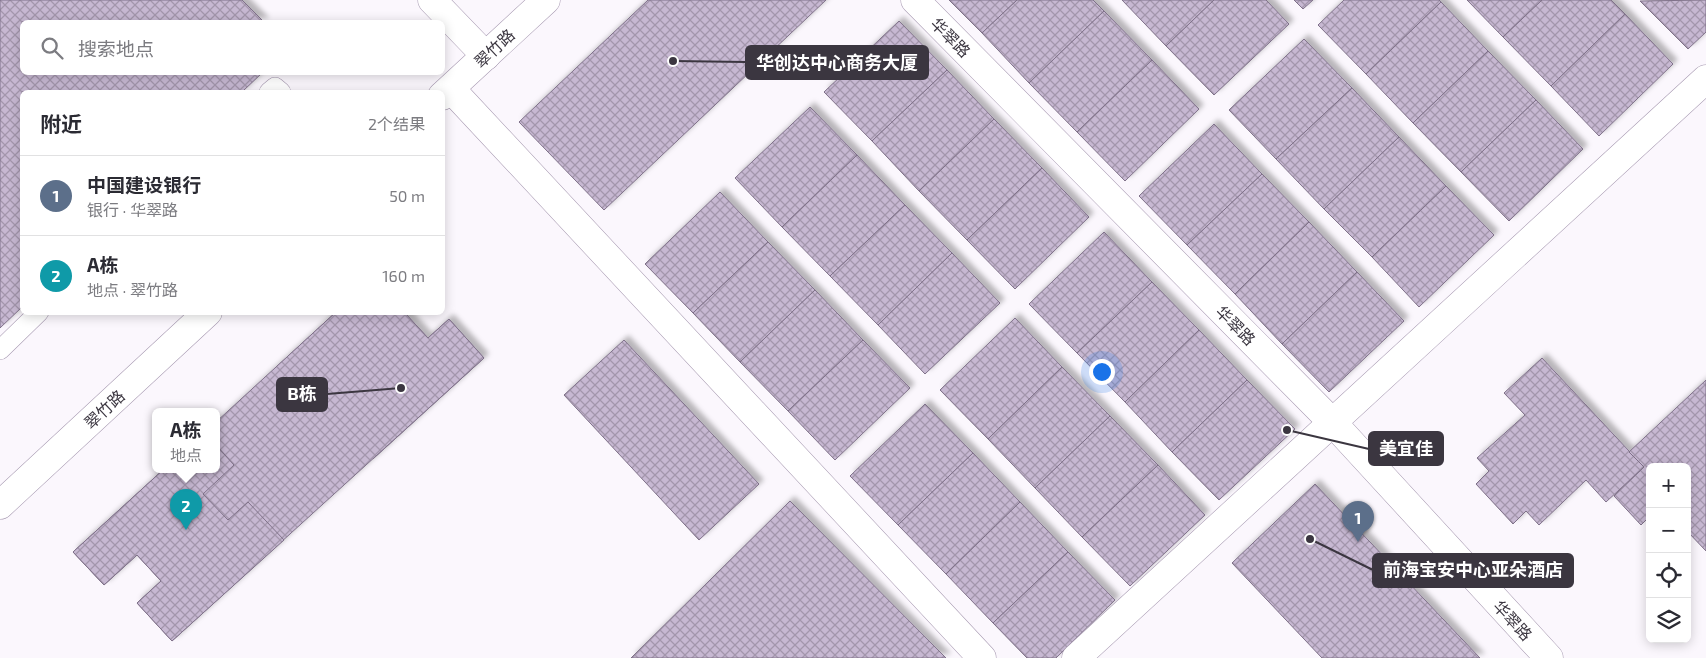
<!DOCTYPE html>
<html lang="zh">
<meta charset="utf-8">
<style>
:root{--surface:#fff;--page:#f2f2f3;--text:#2b2b33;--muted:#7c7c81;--line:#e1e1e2;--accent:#7b31a4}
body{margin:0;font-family:"Exo 2","Noto Sans SC",sans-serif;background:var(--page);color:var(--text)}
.controls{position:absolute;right:15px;bottom:15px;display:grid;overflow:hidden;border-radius:8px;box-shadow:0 2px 12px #0003}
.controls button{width:45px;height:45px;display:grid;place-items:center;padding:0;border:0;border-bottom:1px solid var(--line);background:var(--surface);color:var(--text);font:25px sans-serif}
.you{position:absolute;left:1101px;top:371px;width:18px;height:18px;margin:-12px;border:4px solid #fff;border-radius:50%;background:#1a73e8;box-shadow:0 0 0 8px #1a73e833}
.badge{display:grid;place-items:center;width:32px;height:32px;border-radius:50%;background:var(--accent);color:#fff;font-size:16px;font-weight:700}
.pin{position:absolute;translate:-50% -41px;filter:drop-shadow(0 1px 2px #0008)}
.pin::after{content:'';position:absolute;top:26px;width:18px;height:15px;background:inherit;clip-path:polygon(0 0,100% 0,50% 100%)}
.popup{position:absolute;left:152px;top:408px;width:68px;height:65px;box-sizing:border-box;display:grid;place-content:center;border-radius:8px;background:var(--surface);filter:drop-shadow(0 1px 4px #0005);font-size:16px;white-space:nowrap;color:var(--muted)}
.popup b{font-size:19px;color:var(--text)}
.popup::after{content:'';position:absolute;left:50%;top:100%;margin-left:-10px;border:10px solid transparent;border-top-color:var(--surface)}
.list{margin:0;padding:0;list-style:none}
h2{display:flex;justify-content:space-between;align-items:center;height:65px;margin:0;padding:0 20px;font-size:21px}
h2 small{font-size:16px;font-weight:400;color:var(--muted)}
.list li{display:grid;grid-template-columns:32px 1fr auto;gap:15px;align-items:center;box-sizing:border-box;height:80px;padding:0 20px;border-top:1px solid var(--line)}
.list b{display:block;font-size:19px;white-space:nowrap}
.list p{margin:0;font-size:16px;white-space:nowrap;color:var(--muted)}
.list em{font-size:16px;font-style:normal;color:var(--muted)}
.icon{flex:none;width:28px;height:28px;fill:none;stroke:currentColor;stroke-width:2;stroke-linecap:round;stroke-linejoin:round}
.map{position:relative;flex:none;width:1706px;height:658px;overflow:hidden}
.search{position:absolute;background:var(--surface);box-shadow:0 2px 12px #0003;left:20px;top:20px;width:425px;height:55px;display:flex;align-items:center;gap:12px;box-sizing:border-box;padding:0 18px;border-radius:8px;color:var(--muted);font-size:19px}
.panel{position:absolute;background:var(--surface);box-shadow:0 2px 12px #0003;left:20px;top:90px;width:425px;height:225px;border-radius:8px}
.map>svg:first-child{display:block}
.building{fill:url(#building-cross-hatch);stroke:#7f7189;filter:url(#shadow)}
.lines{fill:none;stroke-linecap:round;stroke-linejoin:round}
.service-casing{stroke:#a698b0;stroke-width:20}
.minor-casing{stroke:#a698b0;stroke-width:29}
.service{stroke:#fff;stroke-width:19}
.minor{stroke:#fff;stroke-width:28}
.labels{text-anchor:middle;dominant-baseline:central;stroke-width:4;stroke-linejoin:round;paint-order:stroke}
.street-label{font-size:16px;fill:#3b3640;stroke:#fff}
.leader{fill:none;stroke:#3b3640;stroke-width:2}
.callout-dot{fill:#3b3640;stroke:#fff;stroke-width:2}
.callout{fill:#3b3640;stroke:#3b3640;stroke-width:2}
.callout-label{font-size:18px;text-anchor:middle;font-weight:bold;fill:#fff}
</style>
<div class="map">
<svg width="1706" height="658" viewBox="0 0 1706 658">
<defs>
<pattern id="building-cross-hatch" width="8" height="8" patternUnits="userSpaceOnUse" patternTransform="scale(1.25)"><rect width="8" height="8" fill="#c7b8d2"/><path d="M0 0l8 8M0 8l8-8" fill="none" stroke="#a396ac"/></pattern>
<filter id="shadow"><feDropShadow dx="4.5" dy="-4.5" stdDeviation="2.5" flood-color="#0004"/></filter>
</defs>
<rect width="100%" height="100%" fill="#fbf7fd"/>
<!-- building -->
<g class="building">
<path d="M0 0H91L93 22H22V28L0 30Z"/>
<path d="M0 0H242L264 22H22V72H263L242 92H22V307L0 328Z"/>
<path d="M648 0H826L604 210 519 122Z"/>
<path d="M949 0H1017L982 33Z"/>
<path d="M1017 0H1093L1104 11 1029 83 982 33Z"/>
<path d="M1122 0H1214L1166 46Z"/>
<path d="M1214 0H1266L1289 24 1214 95 1166 46Z"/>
<path d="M1294 0H1313L1303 9Z"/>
<path d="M1344 0H1439L1441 2 1366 74 1318 25Z"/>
<path d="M1467 0H1542L1503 37Z"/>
<path d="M1542 0H1611L1625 14 1551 86 1503 37Z"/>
<path d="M1706 0V32L1688 49 1640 1Z"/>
<path d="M1441 2 1488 51 1413 123 1366 74Z"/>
<path d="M1104 11 1152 60 1077 132 1029 83Z"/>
<path d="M1625 14 1673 64 1599 136 1551 86Z"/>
<path d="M899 21 947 70 872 141 824 92Z"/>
<path d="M1304 39 1352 88 1276 159 1229 110Z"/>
<path d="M1488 51 1536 100 1461 172 1413 123Z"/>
<path d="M1152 60 1199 109 1125 181 1077 132Z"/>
<path d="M947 70 994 119 919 191 872 141Z"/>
<path d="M1352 88 1399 137 1324 209 1276 159Z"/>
<path d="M1536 100 1583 149 1509 221 1461 172Z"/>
<path d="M810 107 857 155 782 227 735 178Z"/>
<path d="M994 119 1042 168 967 240 919 191Z"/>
<path d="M1214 124 1262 174 1187 245 1139 196Z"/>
<path d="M1399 137 1446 186 1372 257 1324 209Z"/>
<path d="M857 155 905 205 830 276 782 227Z"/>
<path d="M1042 168 1089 217 1015 289 967 240Z"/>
<path d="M1262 174 1309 222 1235 294 1187 245Z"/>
<path d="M1446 186 1494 235 1419 307 1372 257Z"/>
<path d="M720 192 768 242 693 313 645 264Z"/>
<path d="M905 205 952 253 878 325 830 276Z"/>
<path d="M1309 222 1357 272 1282 344 1235 294Z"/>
<path d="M1104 232 1152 282 1077 353 1029 304Z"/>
<path d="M768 242 815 290 740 362 693 313Z"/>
<path d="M952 253 1000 303 925 374 878 325Z"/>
<path d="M1357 272 1404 321 1329 392 1282 344Z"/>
<path d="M1152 282 1199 330 1125 402 1077 353Z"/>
<path d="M815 290 863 340 788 411 740 362Z"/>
<path d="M336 312H404L428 338 449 319 484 358 373 459 338 423 363 401 340 374 305 404 273 370Z"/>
<path d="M336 312H404L428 338 449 319 484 358 172 641 137 603 161 581 137 555 104 585 73 552 164 469H216V422Z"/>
<path d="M1015 318 1062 367 988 439 940 390Z"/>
<path d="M1199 330 1247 380 1172 452 1125 402Z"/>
<path d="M624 340 759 484 699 540 564 395Z"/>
<path d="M863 340 910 388 835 460 788 411Z"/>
<path d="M1542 358 1644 467 1606 502 1586 480 1539 525 1526 511 1513 524 1476 484 1489 471 1477 458 1525 415 1504 393Z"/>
<path d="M1062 367 1110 416 1035 488 988 439Z"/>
<path d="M1247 380 1295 429 1219 500 1172 452Z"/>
<path d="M1706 380V551L1687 531V467H1650V516L1641 525 1614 496 1644 467 1629 452Z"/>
<path d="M925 404 973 453 898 525 850 476Z"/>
<path d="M1110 416 1158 465 1082 537 1035 488Z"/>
<path d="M216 445 234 465 203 494 228 520 248 502 284 540 172 641 137 603 161 581 137 555 104 585 73 552 164 469H216Z"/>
<path d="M973 453 1020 502 946 574 898 525Z"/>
<path d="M1158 465 1205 515 1130 586 1082 537Z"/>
<path d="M1315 484 1480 658H1322L1232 563Z"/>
<path d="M790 501 946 658H631Z"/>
<path d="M1020 502 1068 552 993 623 946 574Z"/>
<path d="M1068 552 1115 600 1056 658H1027L993 623Z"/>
</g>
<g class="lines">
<defs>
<g id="service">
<path d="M269 92 275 87 281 92"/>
<path d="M0 350 39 312"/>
</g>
<g id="minor">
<path d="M432 0 486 56"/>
<path d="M915 0 1333 423 1549 658"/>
<path d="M451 89 982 658"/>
<path d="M442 96 546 0"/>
<path d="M0 505 208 312"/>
<path d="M1076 658 1706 79"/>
</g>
</defs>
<!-- service casing -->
<use href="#service" class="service-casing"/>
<!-- minor casing -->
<use href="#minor" class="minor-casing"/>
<!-- service -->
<use href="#service" class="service"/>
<!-- minor -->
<use href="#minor" class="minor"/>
</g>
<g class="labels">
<!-- street labels -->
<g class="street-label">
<text transform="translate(951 37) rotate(45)">华翠路</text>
<text transform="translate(494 48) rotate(-43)">翠竹路</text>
<text transform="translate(1236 325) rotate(45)">华翠路</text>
<text transform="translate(104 409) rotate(-43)">翠竹路</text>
<text transform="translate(1513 620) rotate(47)">华翠路</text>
</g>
</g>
<!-- callouts -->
<path class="leader" d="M673 61L746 62M401 388L327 394M1287 430L1369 449M1310 539L1373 570"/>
<g class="callout-dot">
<circle cx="673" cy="61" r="5"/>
<circle cx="401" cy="388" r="5"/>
<circle cx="1287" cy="430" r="5"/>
<circle cx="1310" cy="539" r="5"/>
</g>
<g class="callout">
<rect x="746" y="46" width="182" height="33" rx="5"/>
<rect x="277" y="378" width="50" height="33" rx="5"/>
<rect x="1369" y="432" width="74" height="33" rx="5"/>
<rect x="1373" y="554" width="200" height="33" rx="5"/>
</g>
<g class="callout-label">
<text x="837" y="69">华创达中心商务大厦</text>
<text x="302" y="400">B栋</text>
<text x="1406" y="455">美宜佳</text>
<text x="1473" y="576">前海宝安中心亚朵酒店</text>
</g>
</svg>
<div class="controls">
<button>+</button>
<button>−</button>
<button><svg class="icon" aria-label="locate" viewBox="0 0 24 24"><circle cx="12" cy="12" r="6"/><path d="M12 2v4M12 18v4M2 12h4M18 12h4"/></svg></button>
<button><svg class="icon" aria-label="layers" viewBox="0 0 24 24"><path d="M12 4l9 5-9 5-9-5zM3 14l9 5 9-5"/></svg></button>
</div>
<div class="you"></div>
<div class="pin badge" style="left:1358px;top:542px;background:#5c6f8a">1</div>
<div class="pin badge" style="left:186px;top:530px;background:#0f9aa8">2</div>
<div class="popup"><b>A栋</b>地点</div>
<div class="search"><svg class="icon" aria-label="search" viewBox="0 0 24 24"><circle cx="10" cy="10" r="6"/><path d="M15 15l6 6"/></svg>搜索地点</div>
<section class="panel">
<h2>附近<small>2个结果</small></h2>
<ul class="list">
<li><span class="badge" style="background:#5c6f8a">1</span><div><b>中国建设银行</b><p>银行 · 华翠路</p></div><em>50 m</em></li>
<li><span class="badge" style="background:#0f9aa8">2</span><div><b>A栋</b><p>地点 · 翠竹路</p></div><em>160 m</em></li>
</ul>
</section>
</div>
